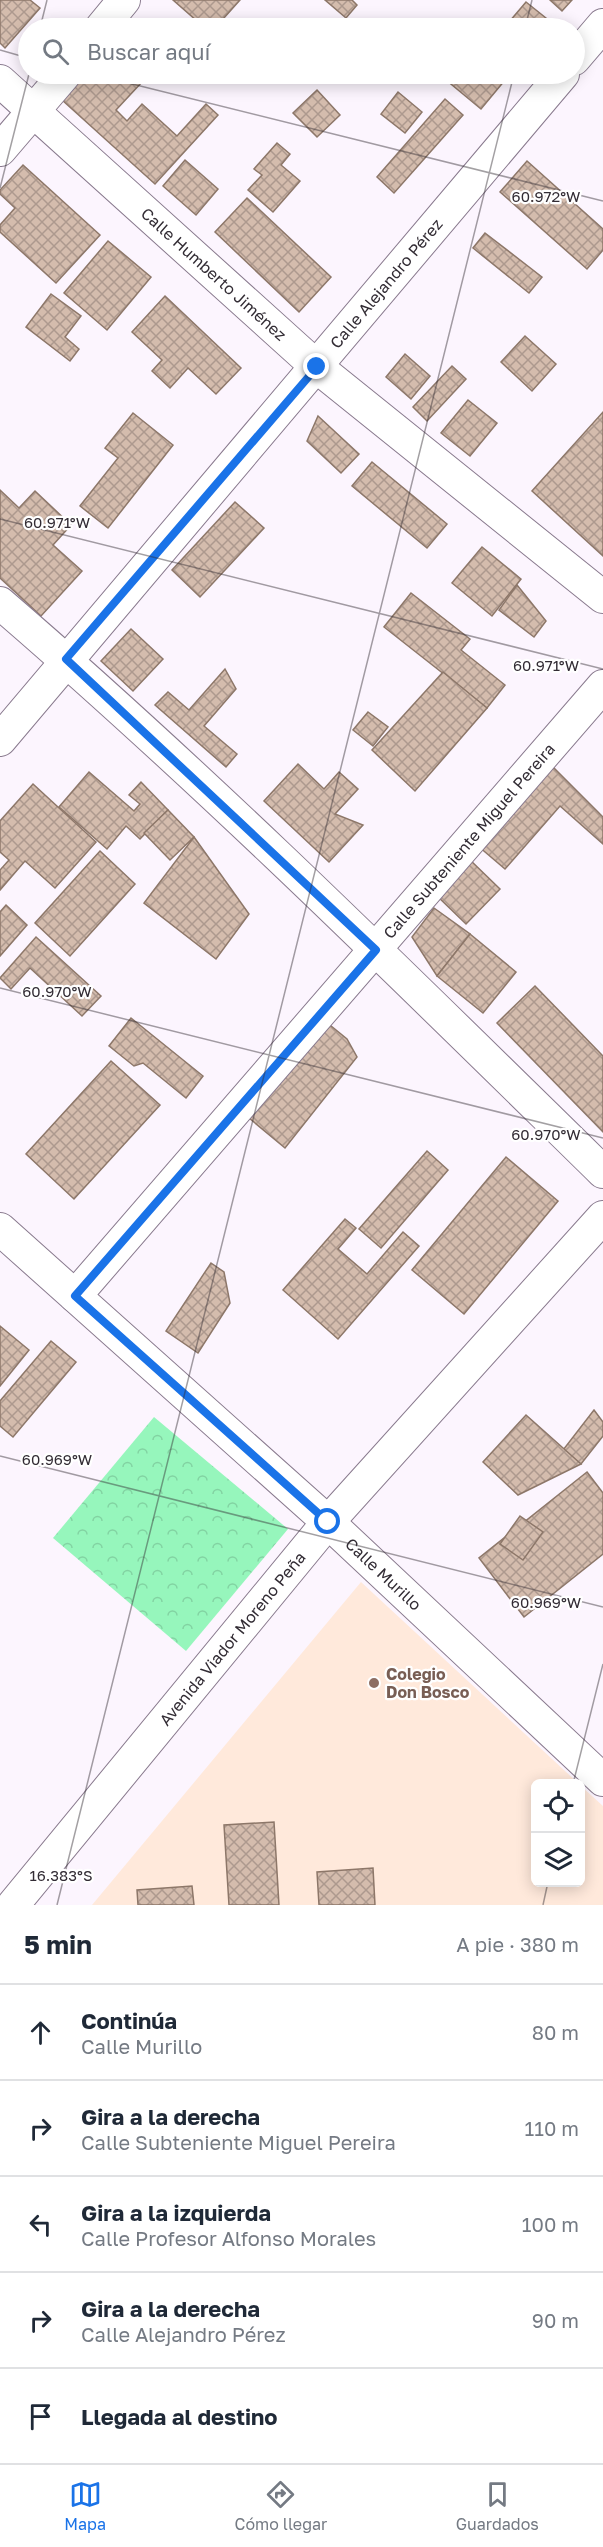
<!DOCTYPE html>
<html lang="es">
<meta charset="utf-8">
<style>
:root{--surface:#fff;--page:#f6f6f7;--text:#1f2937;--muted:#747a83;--line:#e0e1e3;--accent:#1a73e8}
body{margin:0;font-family:"Golos Text",sans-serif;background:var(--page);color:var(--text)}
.controls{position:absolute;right:18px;bottom:18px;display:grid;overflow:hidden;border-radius:9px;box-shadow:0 3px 15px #0003}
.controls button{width:54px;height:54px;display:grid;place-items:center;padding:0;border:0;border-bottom:2px solid var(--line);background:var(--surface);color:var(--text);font:30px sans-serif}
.stop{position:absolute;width:18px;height:18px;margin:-14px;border:4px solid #1a73e8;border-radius:50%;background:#fff}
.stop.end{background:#1a73e8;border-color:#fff;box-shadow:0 2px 6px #0008}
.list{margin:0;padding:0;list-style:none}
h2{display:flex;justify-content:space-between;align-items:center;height:78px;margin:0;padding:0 24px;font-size:26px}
h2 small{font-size:20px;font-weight:400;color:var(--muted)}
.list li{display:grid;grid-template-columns:39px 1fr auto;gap:18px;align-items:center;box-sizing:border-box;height:96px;padding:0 24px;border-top:2px solid var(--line)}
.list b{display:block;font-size:22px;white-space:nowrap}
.list p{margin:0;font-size:20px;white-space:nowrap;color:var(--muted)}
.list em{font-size:20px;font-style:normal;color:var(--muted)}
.icon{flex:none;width:33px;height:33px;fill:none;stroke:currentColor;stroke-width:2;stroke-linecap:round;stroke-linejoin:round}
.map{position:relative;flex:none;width:603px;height:1905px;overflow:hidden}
.search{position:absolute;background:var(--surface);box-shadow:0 3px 15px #0003;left:18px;right:18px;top:18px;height:66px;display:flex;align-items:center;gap:15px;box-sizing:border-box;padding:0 21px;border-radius:33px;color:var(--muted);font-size:22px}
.sheet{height:558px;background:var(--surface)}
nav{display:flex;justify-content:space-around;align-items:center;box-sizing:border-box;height:84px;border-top:2px solid var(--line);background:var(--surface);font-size:16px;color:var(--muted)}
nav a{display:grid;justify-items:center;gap:3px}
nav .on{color:var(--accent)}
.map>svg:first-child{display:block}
.education{fill:#ffe9db}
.park{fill:url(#park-crowns)}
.building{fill:url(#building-cross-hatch);stroke:#8d7769;stroke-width:1.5}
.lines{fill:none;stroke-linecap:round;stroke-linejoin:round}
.minor-casing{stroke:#897a8e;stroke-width:34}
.minor{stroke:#fff;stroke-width:32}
.route{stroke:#1a73e8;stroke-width:8}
.ticks{fill:none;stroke:#322c34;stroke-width:1.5;stroke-opacity:0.45}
.education-dot{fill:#8d6e63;stroke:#fff;stroke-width:2}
.labels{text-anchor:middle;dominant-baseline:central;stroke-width:4.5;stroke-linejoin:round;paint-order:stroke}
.street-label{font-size:16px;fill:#322c34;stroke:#fff}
.education-label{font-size:16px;font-weight:bold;fill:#785e54;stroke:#fff;text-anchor:start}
.ticks-label{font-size:15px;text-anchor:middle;fill:#322c34;stroke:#fff;stroke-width:4.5;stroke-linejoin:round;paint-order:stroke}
</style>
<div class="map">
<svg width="603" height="1905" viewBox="0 0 603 1905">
<defs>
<pattern id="park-crowns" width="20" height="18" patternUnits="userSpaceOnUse" patternTransform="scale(1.5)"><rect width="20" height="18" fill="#96f6bc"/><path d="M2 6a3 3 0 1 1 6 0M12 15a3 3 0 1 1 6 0" fill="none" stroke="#82d3a2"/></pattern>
<pattern id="building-cross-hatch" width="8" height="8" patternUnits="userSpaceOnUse" patternTransform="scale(1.5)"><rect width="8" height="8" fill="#d4bcad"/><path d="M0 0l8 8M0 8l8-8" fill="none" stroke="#ad998e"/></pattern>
</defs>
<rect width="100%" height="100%" fill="#fcf5fe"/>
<!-- education -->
<path class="education" d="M361 1582 578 1783 536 1784V1882H580L581 1786 603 1806V1905H92Z"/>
<!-- park -->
<path class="park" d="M154 1417 288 1529 186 1651 53 1538Z"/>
<!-- building -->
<g class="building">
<path d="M0 0H30L40 8 5 48 0 43Z"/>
<path d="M173 0H240L215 28H205Z"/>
<path d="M325 0H352L357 5 346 18Z"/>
<path d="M550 0H572L562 11Z"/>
<path d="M526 2 551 22 546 28H504Z"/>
<path d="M85 74H133L142 82 116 110 127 121 142 104 177 136 206 104 218 115 155 184 62 100Z"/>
<path d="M441 74H510L481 109 440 75Z"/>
<path d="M317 90 340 115 317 137 293 113Z"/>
<path d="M398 92 422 112 405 133 381 114Z"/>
<path d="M445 99 463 115 394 193 377 177Z"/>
<path d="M277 143 290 154 281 165 300 181 273 212 248 190 262 175 254 169Z"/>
<path d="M185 160 218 189 196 215 163 186Z"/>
<path d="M527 161 603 229V250L587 269 500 192Z"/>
<path d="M23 165 100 235 56 283 0 232V225L15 208 0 194V190Z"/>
<path d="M247 198 331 277 299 312 215 232Z"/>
<path d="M485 233 542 277 529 293 473 248Z"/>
<path d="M108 241 151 277 107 330 64 293Z"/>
<path d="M51 294 81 316 65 337 79 349 70 361 26 327Z"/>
<path d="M165 296 241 368 216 394 188 368 170 388 152 371 162 360 132 332Z"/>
<path d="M525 336 556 364 532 391 501 362Z"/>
<path d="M405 354 430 376 411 399 386 377Z"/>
<path d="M452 366 466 379 427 421 413 407Z"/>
<path d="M468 400 497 423 470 456 441 433Z"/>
<path d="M603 412V556L532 491Z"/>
<path d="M133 413 173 445 108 528 80 506 118 458 105 448Z"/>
<path d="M318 416 359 454 341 473 307 441Z"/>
<path d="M372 462 447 524 427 548 352 486Z"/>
<path d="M0 490 19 508 35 491 71 525 53 545 82 571 41 616 0 578Z"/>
<path d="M235 502 264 528 200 597 172 570Z"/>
<path d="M482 547 521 579 492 616 452 583Z"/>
<path d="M517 585 546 621 534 637 499 610Z"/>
<path d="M411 593 470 639 461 650 505 685 487 708 384 627Z"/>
<path d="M131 629 163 659 133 691 101 661Z"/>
<path d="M225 669 236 689 204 726 237 754 226 767 155 705 168 692 189 710Z"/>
<path d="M443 672 487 708 415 791 372 750Z"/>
<path d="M368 712 388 727 373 746 353 730Z"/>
<path d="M547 761 603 817V844L560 806 505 869 471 840Z"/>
<path d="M298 764 324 789 339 772 358 789 335 814 363 825 329 862 264 801Z"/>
<path d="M89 772 134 811 140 804 129 795 141 782 168 810 140 839 126 826 107 849 59 807Z"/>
<path d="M33 784 96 842 55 888 25 861 0 890V870L9 860 0 852V821Z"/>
<path d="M168 810 194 837 170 860 144 833Z"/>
<path d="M194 837 249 914 216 959 144 903Z"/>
<path d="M100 851 135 884 70 956 35 923Z"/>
<path d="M468 858 500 889 466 924 435 894Z"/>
<path d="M6 905 27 925 0 956V912Z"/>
<path d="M434 908 470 934 437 976 412 937Z"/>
<path d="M470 934 516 972 483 1013 437 976Z"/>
<path d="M36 937 101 996 82 1016 30 968 11 989 0 978Z"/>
<path d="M535 986 603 1056V1132L497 1023Z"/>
<path d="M131 1018 203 1076 186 1098 143 1063 134 1066 109 1046Z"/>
<path d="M325 1021 347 1039 357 1057 285 1148 249 1118Z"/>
<path d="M111 1061 160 1105 74 1199 26 1154Z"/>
<path d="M427 1151 448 1170 381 1248 359 1229Z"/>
<path d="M506 1157 558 1201 464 1314 412 1270Z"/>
<path d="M345 1219 356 1228 338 1249 367 1274 403 1232 419 1246 338 1339 283 1290Z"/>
<path d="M211 1263 224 1272 230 1303 198 1353 166 1331Z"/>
<path d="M0 1326 29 1350 0 1386Z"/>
<path d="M51 1341 76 1362 13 1437 0 1426V1401Z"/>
<path d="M594 1410 603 1422V1436L581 1464 563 1450Z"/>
<path d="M526 1415 581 1464 518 1495 483 1462Z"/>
<path d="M587 1472 603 1493V1554L524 1617 479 1558Z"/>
<path d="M520 1516 543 1532 523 1560 500 1544Z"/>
<path d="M274 1822 279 1905H229L224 1825Z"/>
<path d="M373 1868 375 1905H319L317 1872Z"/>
<path d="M192 1886 194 1905H138L137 1890Z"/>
</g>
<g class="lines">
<defs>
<g id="minor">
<path d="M101 28 124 0"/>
<path d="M574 59 603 25"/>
<path id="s1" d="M0 81 317 367 603 597"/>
<path d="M0 150 65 74"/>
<path d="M0 603C209 783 406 979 603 1172"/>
<path id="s2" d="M0 740 563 74"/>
<path id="s3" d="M0 1229 328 1522 603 1780"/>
<path id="s4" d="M75 1296 603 686"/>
<path id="s5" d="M13 1905 328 1522 603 1217"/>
</g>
</defs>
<!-- minor casing -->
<use href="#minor" class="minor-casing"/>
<!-- minor -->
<use href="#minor" class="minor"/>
</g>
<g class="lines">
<!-- route -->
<path class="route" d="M317 367 66 659 376 950 75 1296 328 1522"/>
</g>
<!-- ticks -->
<path class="ticks" d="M40 28 47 0M525 28 532 0M0 50 28 58M92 74 603 201M0 188 29 74M0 519 603 669M0 988 603 1138M0 1456 603 1607M573 1784 603 1664M57 1905 514 74M543 1905 548 1882"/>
<!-- markers -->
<circle class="education-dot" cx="374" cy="1683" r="6"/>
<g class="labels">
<!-- street labels -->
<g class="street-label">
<text stroke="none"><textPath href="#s1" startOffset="288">Calle Humberto Jiménez</textPath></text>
<text stroke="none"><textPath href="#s2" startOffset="598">Calle Alejandro Pérez</textPath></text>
<text stroke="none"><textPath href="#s4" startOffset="602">Calle Subteniente Miguel Pereira</textPath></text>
<text stroke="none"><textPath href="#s3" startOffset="516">Calle Murillo</textPath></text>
<text stroke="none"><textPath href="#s5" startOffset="345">Avenida Viador Moreno Peña</textPath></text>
</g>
<!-- education labels -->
<g class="education-label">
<text x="386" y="1674">Colegio<tspan x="386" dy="18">Don Bosco</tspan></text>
</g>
</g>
<g class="ticks-label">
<text x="546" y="202">60.972°W</text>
<text x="57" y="528">60.971°W</text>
<text x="546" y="671">60.971°W</text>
<text x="57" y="997">60.970°W</text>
<text x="546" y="1140">60.970°W</text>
<text x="57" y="1465">60.969°W</text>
<text x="546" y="1608">60.969°W</text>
<text x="61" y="1881">16.383°S</text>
</g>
</svg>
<div class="controls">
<button><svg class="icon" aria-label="locate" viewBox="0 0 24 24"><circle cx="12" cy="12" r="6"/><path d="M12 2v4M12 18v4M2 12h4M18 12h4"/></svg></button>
<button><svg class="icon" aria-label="layers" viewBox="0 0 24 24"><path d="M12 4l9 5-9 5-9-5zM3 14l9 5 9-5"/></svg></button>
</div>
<div class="stop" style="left:328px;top:1522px"></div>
<div class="stop end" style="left:317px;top:367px"></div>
<div class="search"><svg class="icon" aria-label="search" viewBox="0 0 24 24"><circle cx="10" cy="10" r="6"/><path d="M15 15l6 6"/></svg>Buscar aquí</div>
</div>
<section class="sheet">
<h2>5 min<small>A pie · 380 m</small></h2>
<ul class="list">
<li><svg class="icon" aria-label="ahead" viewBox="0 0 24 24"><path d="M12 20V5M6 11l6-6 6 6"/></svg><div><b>Continúa</b><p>Calle Murillo</p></div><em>80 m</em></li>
<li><svg class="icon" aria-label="right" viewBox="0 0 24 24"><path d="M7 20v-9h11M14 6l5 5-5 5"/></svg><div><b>Gira a la derecha</b><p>Calle Subteniente Miguel Pereira</p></div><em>110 m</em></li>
<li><svg class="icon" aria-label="left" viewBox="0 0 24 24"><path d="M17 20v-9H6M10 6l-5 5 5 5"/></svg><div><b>Gira a la izquierda</b><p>Calle Profesor Alfonso Morales</p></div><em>100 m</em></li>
<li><svg class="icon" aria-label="right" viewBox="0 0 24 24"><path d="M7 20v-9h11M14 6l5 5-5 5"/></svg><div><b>Gira a la derecha</b><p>Calle Alejandro Pérez</p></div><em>90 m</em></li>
<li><svg class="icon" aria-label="arrive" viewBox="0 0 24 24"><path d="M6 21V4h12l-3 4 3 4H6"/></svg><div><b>Llegada al destino</b></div></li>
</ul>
</section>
<nav>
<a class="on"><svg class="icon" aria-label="map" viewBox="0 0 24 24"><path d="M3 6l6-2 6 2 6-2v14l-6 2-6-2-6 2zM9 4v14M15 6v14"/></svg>Mapa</a>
<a><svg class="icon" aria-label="directions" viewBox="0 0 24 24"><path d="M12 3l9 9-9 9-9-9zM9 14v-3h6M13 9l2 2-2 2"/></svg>Cómo llegar</a>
<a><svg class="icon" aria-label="saved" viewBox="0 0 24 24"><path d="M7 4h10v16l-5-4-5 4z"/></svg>Guardados</a>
</nav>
